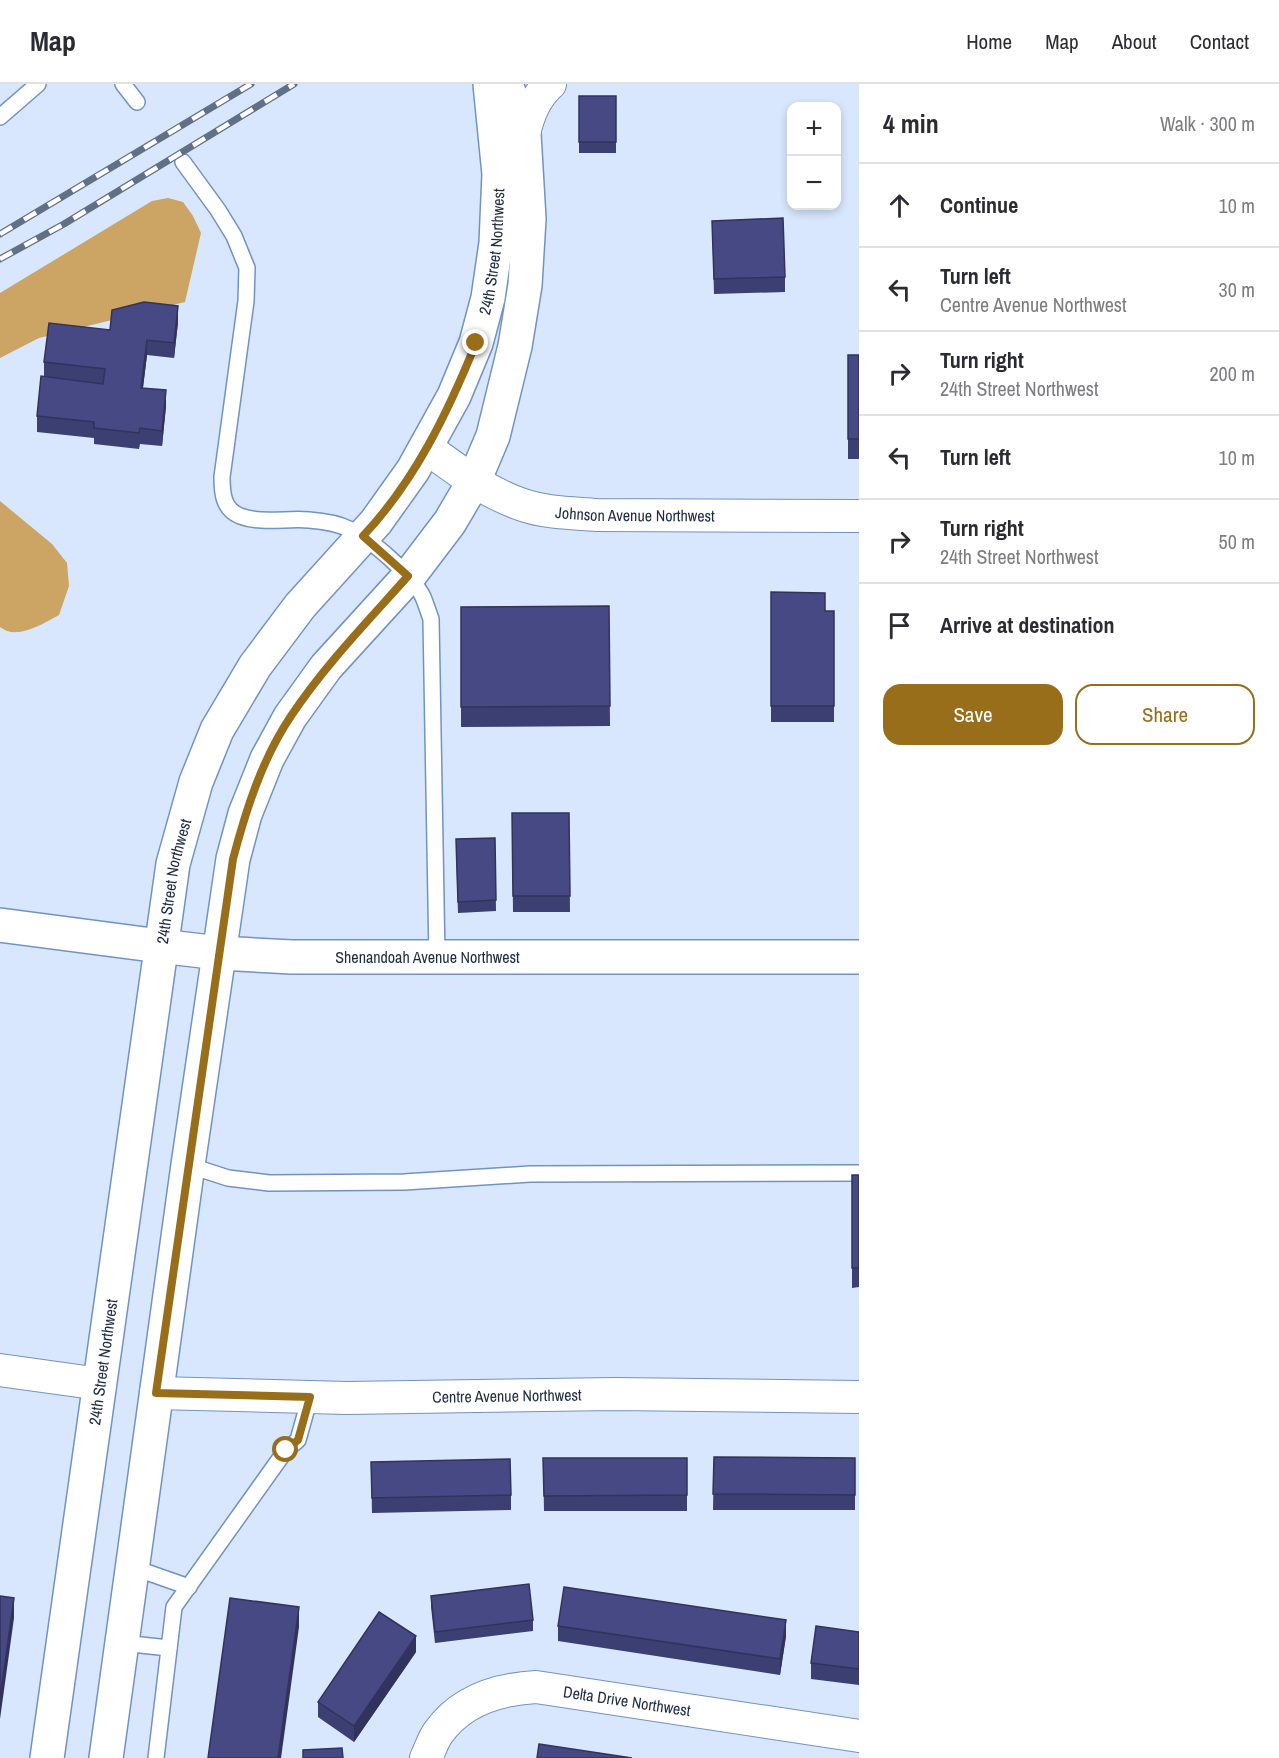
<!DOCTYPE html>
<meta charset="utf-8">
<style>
:root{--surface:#fff;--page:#f2f2f3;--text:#2b2b33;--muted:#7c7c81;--line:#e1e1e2;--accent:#986e1b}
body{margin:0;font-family:"Archivo Narrow",sans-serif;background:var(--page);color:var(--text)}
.controls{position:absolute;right:18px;top:18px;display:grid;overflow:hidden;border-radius:12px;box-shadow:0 3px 9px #0003}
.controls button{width:54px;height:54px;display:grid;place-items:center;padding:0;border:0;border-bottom:2px solid var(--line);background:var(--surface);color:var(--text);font:30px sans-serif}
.stop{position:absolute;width:18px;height:18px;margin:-14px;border:4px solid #986e1b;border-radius:50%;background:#fff}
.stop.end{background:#986e1b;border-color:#fff;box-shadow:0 2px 6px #0008}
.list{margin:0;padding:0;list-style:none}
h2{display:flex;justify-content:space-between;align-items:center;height:78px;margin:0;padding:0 24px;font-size:26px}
h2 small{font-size:20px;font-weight:400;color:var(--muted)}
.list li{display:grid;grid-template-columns:39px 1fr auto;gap:18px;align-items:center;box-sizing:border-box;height:84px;padding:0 24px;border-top:2px solid var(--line)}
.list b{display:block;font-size:22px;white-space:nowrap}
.list p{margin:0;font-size:20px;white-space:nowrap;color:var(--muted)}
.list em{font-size:20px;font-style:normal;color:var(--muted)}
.actions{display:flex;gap:12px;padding:18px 24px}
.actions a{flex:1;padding:14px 0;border:2px solid var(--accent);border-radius:18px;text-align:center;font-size:21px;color:var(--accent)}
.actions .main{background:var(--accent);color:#fff}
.icon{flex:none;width:33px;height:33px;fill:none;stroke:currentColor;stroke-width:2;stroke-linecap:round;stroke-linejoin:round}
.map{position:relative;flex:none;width:859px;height:1674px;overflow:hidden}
header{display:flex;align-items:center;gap:36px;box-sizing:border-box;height:84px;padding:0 30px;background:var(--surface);border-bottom:2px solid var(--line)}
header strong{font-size:28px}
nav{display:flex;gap:33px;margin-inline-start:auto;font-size:21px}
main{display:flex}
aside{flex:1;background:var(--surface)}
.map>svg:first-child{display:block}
.forest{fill:#cca463}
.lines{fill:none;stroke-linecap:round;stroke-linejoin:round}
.service-casing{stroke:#7192c6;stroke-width:18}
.minor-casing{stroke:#7192c6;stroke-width:34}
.tertiary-casing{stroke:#7192c6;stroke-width:36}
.secondary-casing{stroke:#7192c6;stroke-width:36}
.service{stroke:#fff;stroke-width:15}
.minor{stroke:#fff;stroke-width:32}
.tertiary{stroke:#fff;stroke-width:33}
.secondary{stroke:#fff;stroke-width:33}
.rail-casing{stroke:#627086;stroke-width:7}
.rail{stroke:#fff;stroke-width:4.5;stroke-dasharray:14;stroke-linecap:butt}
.wall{fill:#3c3f72}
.shaded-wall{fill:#31335c}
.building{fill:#464984;stroke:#31335c;stroke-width:1.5}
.route{stroke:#986e1b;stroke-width:8}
.labels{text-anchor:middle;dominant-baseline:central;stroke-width:6;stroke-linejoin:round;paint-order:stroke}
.street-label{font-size:16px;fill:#1e2b41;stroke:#fff}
</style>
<header>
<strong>Map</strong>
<nav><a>Home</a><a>Map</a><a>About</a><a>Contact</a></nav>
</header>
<main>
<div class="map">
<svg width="859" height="1674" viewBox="0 0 859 1674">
<rect width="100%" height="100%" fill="#d8e7fd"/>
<!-- forest -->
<g class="forest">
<path d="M168 114 183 118 193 132 201 149 185 218 39 254 0 274V209L152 117Z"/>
<path d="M0 417 52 460 67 479 69 502 59 531C44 539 17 557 0 543Z"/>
</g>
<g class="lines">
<defs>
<g id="service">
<path d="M123 0 137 18"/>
<path d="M0 33 38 0"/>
<path d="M183 78 218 126 234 152 247 184 246 217 222 393C222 409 223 425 240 432 261 440 287 434 309 436 322 437 337 439 349 445 370 454 413 492 423 513 426 520 428 527 431 535L437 874"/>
<path d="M188 1081 228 1094 269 1099 404 1098 530 1090 859 1089"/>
<path d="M132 1483 189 1503"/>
<path d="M122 1559 169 1564"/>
<path d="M156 1674 174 1523 286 1366 298 1356 310 1313"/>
</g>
<g id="minor">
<path d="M524 50C528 32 535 13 550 0"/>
<path id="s1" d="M427 364C457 386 487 409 523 421 546 429 573 429 597 431L859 432"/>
<path d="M0 1286 100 1300"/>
<path id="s2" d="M156 1309 347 1314 615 1310 859 1313"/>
<path id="s3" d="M426 1674C430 1666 433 1656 438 1649 461 1616 499 1605 536 1603L859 1652"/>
</g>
<path id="tertiary" d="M0 841 160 862"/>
<g id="secondary">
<path id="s4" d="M160 862 219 869 292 873H859"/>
<path id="s5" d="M47 1674 173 780 196 698 217 646 255 582 300 522 376 438 413 386 454 312 476 259 488 214 496 159 499 90 490 0"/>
<path d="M106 1674 188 1081 233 775 245 730 267 675 290 633 326 583 409 492 450 438 474 397 493 352 515 262 525 201 529 135 524 50 506 0"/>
</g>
</defs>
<!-- service casing -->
<use href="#service" class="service-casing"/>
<!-- minor casing -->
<use href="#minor" class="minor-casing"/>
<!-- tertiary casing -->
<use href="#tertiary" class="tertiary-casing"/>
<!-- secondary casing -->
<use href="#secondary" class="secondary-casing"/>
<!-- service -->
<use href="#service" class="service"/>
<!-- minor -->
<use href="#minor" class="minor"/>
<!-- tertiary -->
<use href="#tertiary" class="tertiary"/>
<!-- secondary -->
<use href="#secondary" class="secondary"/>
<defs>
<g id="rail">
<path d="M0 150 251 0"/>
<path d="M0 175 64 140 294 0"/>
</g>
</defs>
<!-- rail casing -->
<use href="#rail" class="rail-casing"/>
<!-- rail -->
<use href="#rail" class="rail"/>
</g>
<!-- wall -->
<g class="wall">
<rect x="579" y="12" width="37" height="57"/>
<path d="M712 137 785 193V208L714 210Z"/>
<path d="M178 238 174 274 147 271 143 304 166 322 162 362 140 360 139 365 94 360V354L37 348V332L44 293V278L110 246Z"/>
<rect x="848" y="271" width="11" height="104"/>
<path d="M771 508 825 527H834V638H771Z"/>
<path d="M609 522 610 642 461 643V523Z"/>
<path d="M512 729H569L570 828H513Z"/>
<path d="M495 754 496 827 458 829 456 766Z"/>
<path d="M852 1091H859V1203L852 1204Z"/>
<path d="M714 1373 855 1374V1426H713Z"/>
<path d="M543 1374H687V1427H544Z"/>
<path d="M371 1378 511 1411V1426L372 1429Z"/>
<path d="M431 1512 533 1536V1547L435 1559 431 1523Z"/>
<path d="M558 1542 786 1552 780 1591 558 1557Z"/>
<path d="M859 1548V1601L811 1595V1579Z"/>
<path d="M416 1568 354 1658 318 1633V1618Z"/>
</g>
<!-- shaded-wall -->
<g class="shaded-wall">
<path d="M178 222V238L174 274V259Z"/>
<path d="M147 256V271L141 319V304Z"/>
<path d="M166 306V322L162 362V347Z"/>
<path d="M14 1514V1534L0 1635V1615Z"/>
<path d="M299 1523V1543L281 1674H278Z"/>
<path d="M786 1536V1552L780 1591V1575Z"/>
<path d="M416 1552V1568L354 1658V1642Z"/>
</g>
<!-- building -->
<g class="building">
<rect x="579" y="12" width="37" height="46"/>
<path d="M783 134 785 193 714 195 712 137Z"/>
<path d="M144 218 178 222 174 259 147 256 141 304 166 306 162 347 140 344 139 349 94 344V338L37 332 41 292 103 300 105 285 44 278 49 239 110 246 112 226Z"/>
<rect x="848" y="271" width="11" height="84"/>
<path d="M771 508 825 509V527H834V622H771Z"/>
<path d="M609 522 610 622 461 623V523Z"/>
<path d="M512 729H569L570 812H513Z"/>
<path d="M495 754 496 816 458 818 456 755Z"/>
<rect x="852" y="1091" width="7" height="93"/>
<path d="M714 1373 855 1374V1411L713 1410Z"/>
<path d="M543 1374H687V1411L544 1412Z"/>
<path d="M510 1375 511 1411 372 1414 371 1378Z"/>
<path d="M529 1500 533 1536 435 1548 431 1512Z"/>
<path d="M564 1503 786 1536 780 1575 558 1542Z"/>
<path d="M0 1512 14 1514 0 1615Z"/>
<path d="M230 1514 299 1523 278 1674H208Z"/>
<path d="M379 1528 416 1552 354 1642 318 1618Z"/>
<path d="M816 1542 859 1548V1585L811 1579Z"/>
<path d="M539 1660 632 1674H537Z"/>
<path d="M342 1664 343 1674H303V1666Z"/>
</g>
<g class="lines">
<!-- route -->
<path class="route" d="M286 1366 298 1356 310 1313 156 1309 233 775C246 726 262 675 291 632 325 581 368 537 408 492L363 452C415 397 448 328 476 259"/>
</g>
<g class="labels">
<!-- street labels -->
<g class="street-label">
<text stroke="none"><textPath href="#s5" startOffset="1606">24th Street Northwest</textPath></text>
<text stroke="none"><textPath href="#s1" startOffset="225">Johnson Avenue Northwest</textPath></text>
<text stroke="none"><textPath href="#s5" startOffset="886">24th Street Northwest</textPath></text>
<text stroke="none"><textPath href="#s4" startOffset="268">Shenandoah Avenue Northwest</textPath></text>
<text stroke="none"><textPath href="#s5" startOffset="400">24th Street Northwest</textPath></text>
<text stroke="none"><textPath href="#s2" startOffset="351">Centre Avenue Northwest</textPath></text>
<text stroke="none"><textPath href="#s3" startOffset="232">Delta Drive Northwest</textPath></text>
</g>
</g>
</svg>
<div class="controls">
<button>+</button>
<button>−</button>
</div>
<div class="stop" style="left:286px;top:1366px"></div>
<div class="stop end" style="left:476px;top:259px"></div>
</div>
<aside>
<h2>4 min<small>Walk · 300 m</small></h2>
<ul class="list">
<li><svg class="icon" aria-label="ahead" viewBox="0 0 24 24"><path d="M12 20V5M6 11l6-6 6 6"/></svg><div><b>Continue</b></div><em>10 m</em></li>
<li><svg class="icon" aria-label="left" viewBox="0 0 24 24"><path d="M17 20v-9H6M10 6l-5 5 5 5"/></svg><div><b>Turn left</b><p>Centre Avenue Northwest</p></div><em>30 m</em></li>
<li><svg class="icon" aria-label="right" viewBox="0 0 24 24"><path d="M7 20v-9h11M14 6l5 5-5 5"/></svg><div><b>Turn right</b><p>24th Street Northwest</p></div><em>200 m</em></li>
<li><svg class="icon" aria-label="left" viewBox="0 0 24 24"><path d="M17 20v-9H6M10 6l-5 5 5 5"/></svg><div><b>Turn left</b></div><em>10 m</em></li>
<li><svg class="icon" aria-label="right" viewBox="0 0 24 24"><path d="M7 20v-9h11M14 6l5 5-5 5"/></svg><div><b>Turn right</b><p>24th Street Northwest</p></div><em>50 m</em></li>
<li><svg class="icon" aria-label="arrive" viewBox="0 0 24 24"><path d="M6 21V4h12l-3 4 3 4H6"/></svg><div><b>Arrive at destination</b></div></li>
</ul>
<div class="actions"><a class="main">Save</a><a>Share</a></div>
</aside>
</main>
